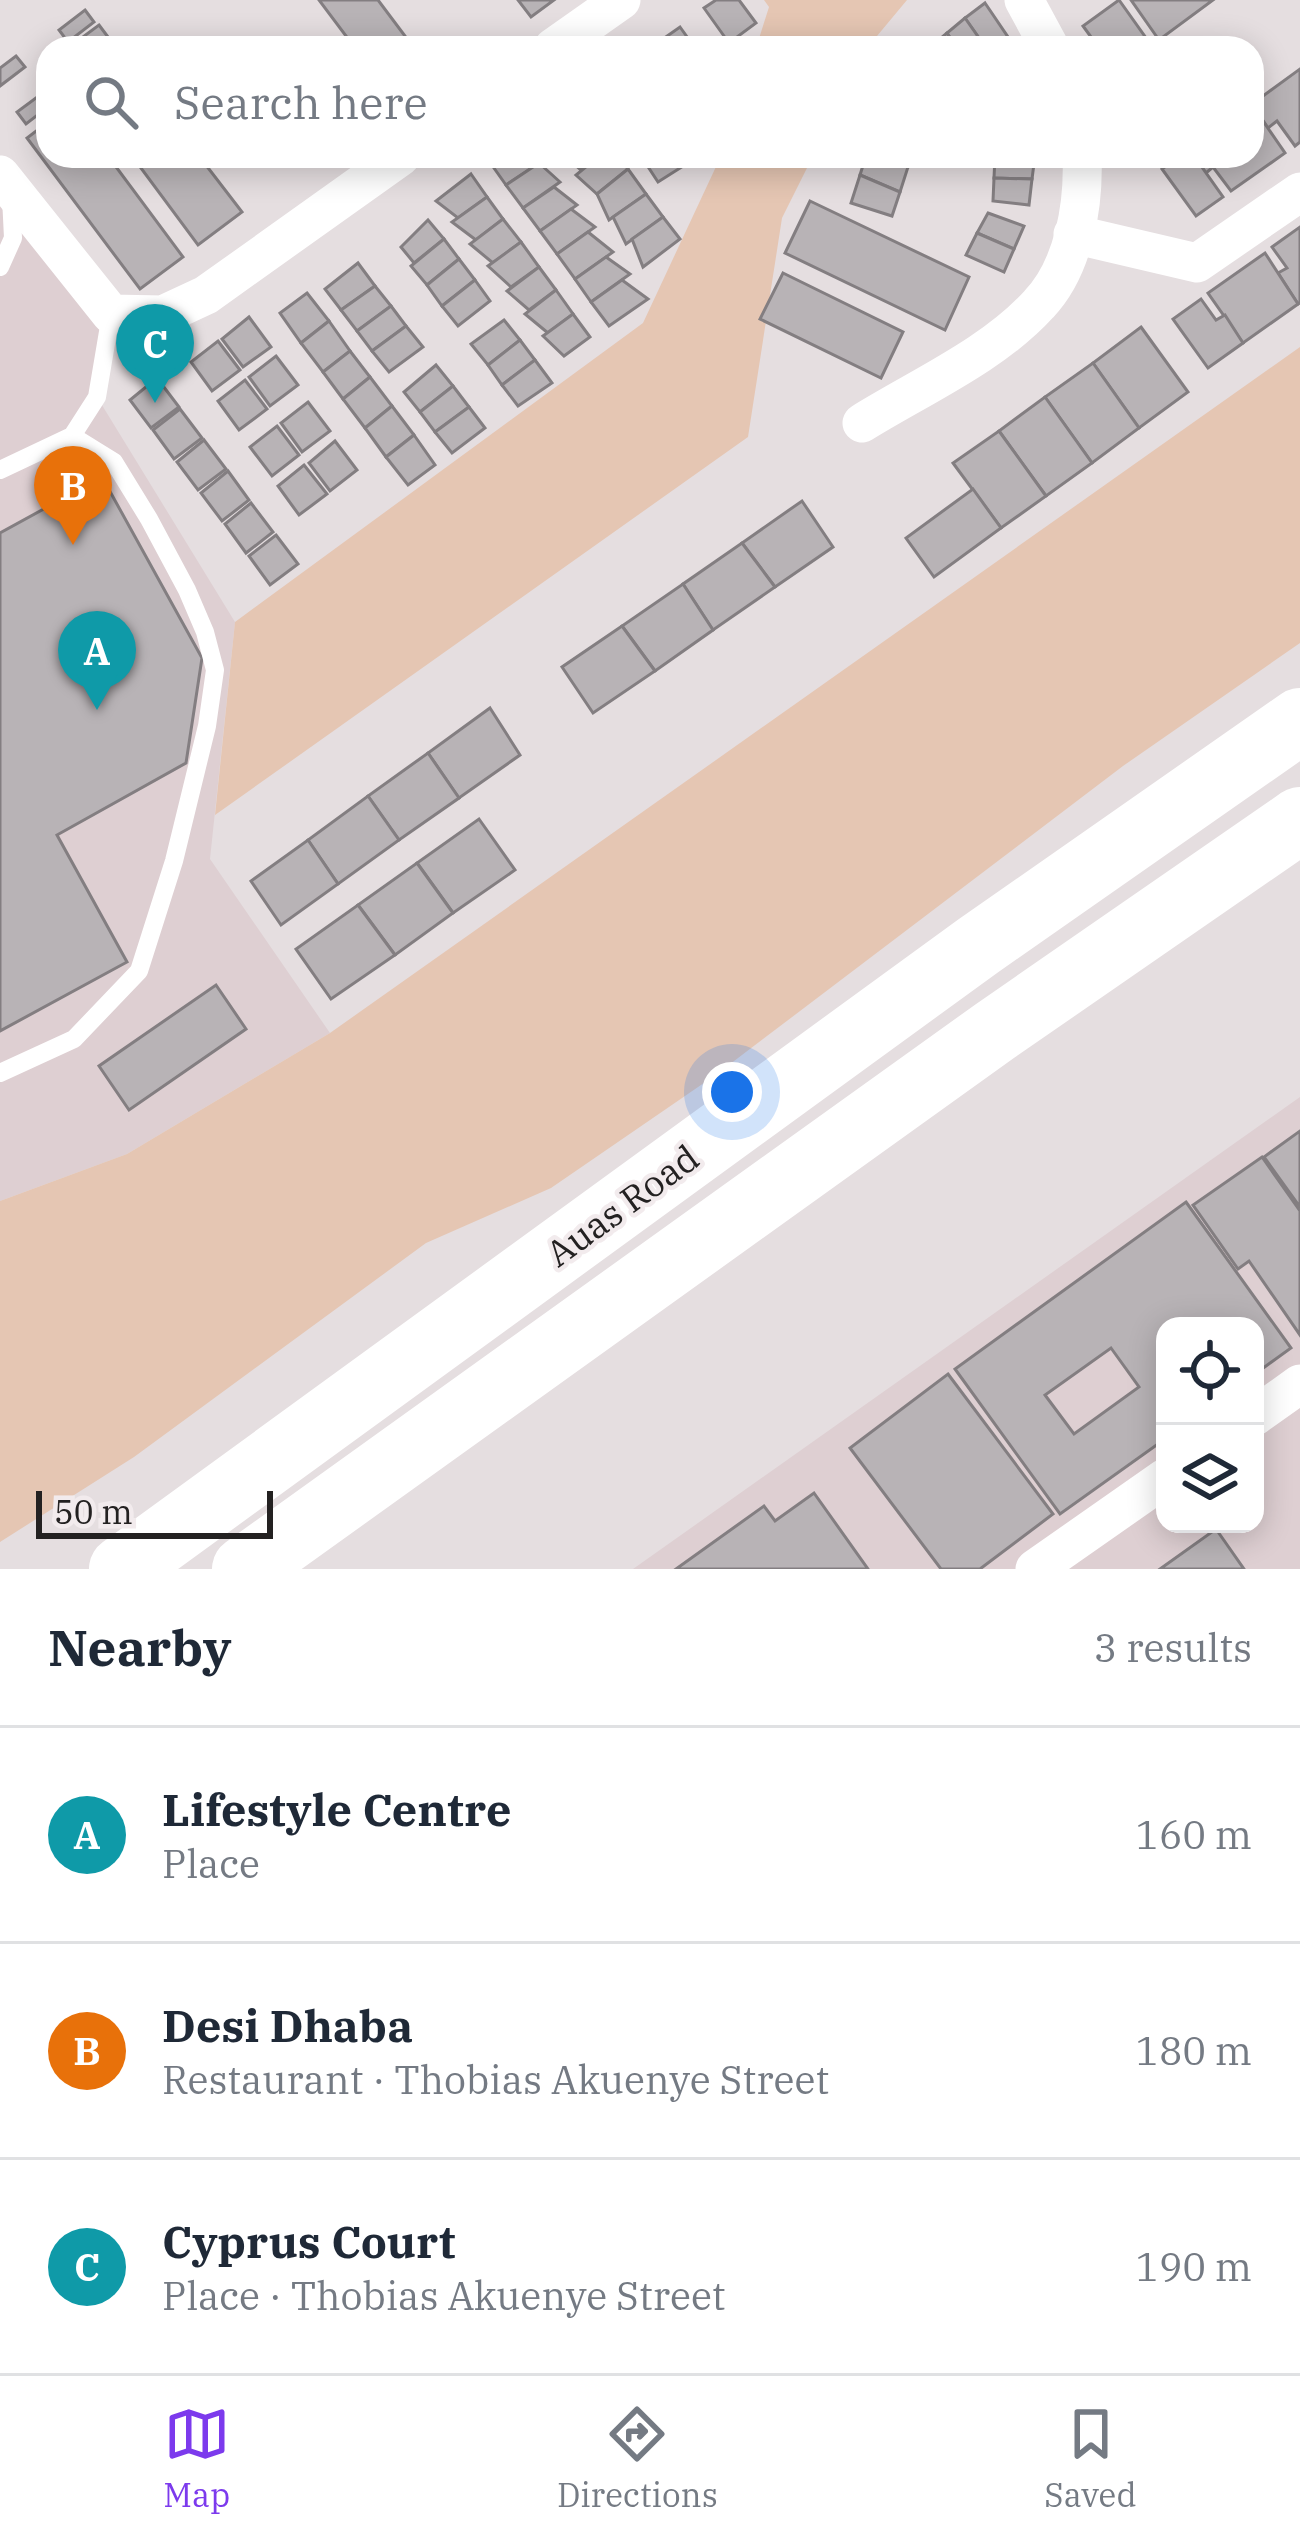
<!DOCTYPE html>
<meta charset="utf-8">
<style>
:root{--surface:#fff;--page:#f2f2f3;--text:#1f2937;--muted:#747a83;--line:#e0e1e3;--accent:#7c3aed}
body{margin:0;font-family:"IBM Plex Serif",serif;background:var(--page);color:var(--text)}
.controls{position:absolute;right:36px;bottom:36px;display:grid;overflow:hidden;border-radius:24px;box-shadow:0 6px 30px #0003}
.controls button{width:108px;height:108px;display:grid;place-items:center;padding:0;border:0;border-bottom:3px solid var(--line);background:var(--surface);color:var(--text);font:60px sans-serif}
.scale{position:absolute;left:36px;bottom:30px;width:237px;box-sizing:border-box;padding-left:12px;border:6px solid #232121;border-top:0;font-size:33px;line-height:42px;white-space:nowrap;color:#232121;-webkit-text-stroke:9px #f2ebed;paint-order:stroke}
.you{position:absolute;left:732px;top:1092px;width:42px;height:42px;margin:-30px;border:9px solid #fff;border-radius:50%;background:#1a73e8;box-shadow:0 0 0 18px #1a73e833}
.badge{display:grid;place-items:center;width:78px;height:78px;border-radius:50%;background:var(--accent);color:#fff;font-size:39px;font-weight:700}
.pin{position:absolute;translate:-50% -99px;filter:drop-shadow(0 3px 6px #0008)}
.pin::after{content:'';position:absolute;top:63px;width:42px;height:36px;background:inherit;clip-path:polygon(0 0,100% 0,50% 100%)}
.list{margin:0;padding:0;list-style:none}
h2{display:flex;justify-content:space-between;align-items:center;height:156px;margin:0;padding:0 48px;font-size:51px}
h2 small{font-size:39px;font-weight:400;color:var(--muted)}
.list li{display:grid;grid-template-columns:78px 1fr auto;gap:36px;align-items:center;box-sizing:border-box;height:216px;padding:0 48px;border-top:3px solid var(--line)}
.list b{display:block;font-size:45px;white-space:nowrap}
.list p{margin:0;font-size:39px;white-space:nowrap;color:var(--muted)}
.list em{font-size:39px;font-style:normal;color:var(--muted)}
.icon{flex:none;width:66px;height:66px;fill:none;stroke:currentColor;stroke-width:2;stroke-linecap:round;stroke-linejoin:round}
.map{position:relative;flex:none;width:1300px;height:1569px;overflow:hidden}
.search{position:absolute;background:var(--surface);box-shadow:0 6px 30px #0003;left:36px;right:36px;top:36px;height:132px;display:flex;align-items:center;gap:30px;box-sizing:border-box;padding:0 42px;border-radius:36px;color:var(--muted);font-size:45px}
.sheet{height:804px;background:var(--surface)}
nav{display:flex;justify-content:space-around;align-items:center;box-sizing:border-box;height:168px;border-top:3px solid var(--line);background:var(--surface);font-size:33px;color:var(--muted)}
nav a{display:grid;justify-items:center;gap:6px}
nav .on{color:var(--accent)}
.map>svg:first-child{display:block}
.built{fill:#decfd2;fill-rule:evenodd}
.green{fill:#e5c6b3}
.building{fill:#b8b3b6;stroke:#837e81;stroke-width:3;fill-rule:evenodd}
.lines{fill:none;stroke-linecap:round;stroke-linejoin:round}
.lane{stroke:#fff;stroke-width:18}
.street{stroke:#fff;stroke-width:39}
.highway{stroke:#fff;stroke-width:66}
.labels{text-anchor:middle;dominant-baseline:central;stroke-width:9;stroke-linejoin:round;paint-order:stroke}
.street-label{font-size:36px;fill:#232121;stroke:#f2ebed}
</style>
<div class="map">
<svg width="1300" height="1569" viewBox="0 0 1300 1569">
<rect width="100%" height="100%" fill="#e5dee0"/>
<!-- built -->
<g class="built">
<path d="M0 164 111 314 97 397 235 622 210 859 330 1033 127 1154 0 1201Z"/>
<path d="M1300 1097V1569H633ZM1165 1326H1255V1524H1165Z"/>
</g>
<!-- green -->
<g class="green">
<path d="M764 0H907L867 48H756L769 7Z"/>
<path d="M721 156H813L782 218 748 437 215 815 235 622 643 323Z"/>
<path d="M1300 347V643L1123 766 717 1074 551 1188 426 1243 134 1457 0 1542V1201L127 1154 330 1033Z"/>
</g>
<!-- building -->
<g class="building">
<path d="M319 0H378L414 48H355Z"/>
<path d="M518 0H554L531 17Z"/>
<path d="M716 0H739L756 23 729 43 704 8Z"/>
<path d="M1119 0 1151 45 1147 48H1099L1083 26Z"/>
<path d="M1131 0H1213L1159 40Z"/>
<path d="M985 3 1010 40 999 48H986L965 18Z"/>
<path d="M85 10 94 22 68 42 59 30Z"/>
<path d="M965 18 986 48H957L947 33Z"/>
<path d="M99 25 108 37 93 48H74L72 45Z"/>
<path d="M680 27 695 48H650Z"/>
<path d="M947 33 957 48H929Z"/>
<path d="M16 56 25 67 0 86V68Z"/>
<path d="M1300 69V142L1295 146 1277 121 1268 128 1252 104Z"/>
<path d="M44 92 48 107 26 124 17 112Z"/>
<path d="M1252 105 1285 153 1231 191 1213 167 1206 173 1194 156H1252Z"/>
<path d="M48 122V156H108L183 257 140 289 27 138Z"/>
<path d="M132 156H199L242 212 198 245Z"/>
<path d="M497 156H539L544 160 506 185 489 161Z"/>
<path d="M565 156H599L581 170Z"/>
<path d="M599 156H618L628 169 597 194 576 175Z"/>
<path d="M647 156H699L658 182 643 159Z"/>
<path d="M866 156H878L908 167 900 192 860 175Z"/>
<path d="M878 156H912L908 167Z"/>
<path d="M995 156H1035L1032 179 994 178Z"/>
<path d="M1180 156H1194L1223 197 1196 216 1162 169Z"/>
<path d="M539 163 560 182 523 208 506 185Z"/>
<path d="M628 169 646 194 609 220 597 194Z"/>
<path d="M471 174 487 197 458 218 436 201Z"/>
<path d="M860 175 900 192 892 216 851 203Z"/>
<path d="M994 178 1032 179 1029 205 993 201Z"/>
<path d="M554 187 577 205 540 231 523 208Z"/>
<path d="M646 194 663 217 626 244 613 217Z"/>
<path d="M487 197 503 219 476 240 452 222Z"/>
<path d="M810 201 969 277 945 330 785 253Z"/>
<path d="M571 209 595 227 557 254 540 231Z"/>
<path d="M988 213 1024 226 1014 249 977 233Z"/>
<path d="M663 217 680 239 643 267 632 239Z"/>
<path d="M503 219 521 242 493 263 470 244Z"/>
<path d="M428 220 444 239 414 263 401 247Z"/>
<path d="M1300 227V302L1298 304 1278 273 1287 268 1272 247Z"/>
<path d="M588 232 613 252 575 279 557 254Z"/>
<path d="M977 233 1014 249 1004 272 966 255Z"/>
<path d="M444 239 459 259 427 285 411 266Z"/>
<path d="M521 242 539 267 511 287 488 266Z"/>
<path d="M1265 253 1298 304 1243 343 1208 293Z"/>
<path d="M606 257 630 274 591 302 575 279Z"/>
<path d="M459 259 475 280 442 306 427 285Z"/>
<path d="M358 263 375 286 341 310 325 289Z"/>
<path d="M539 267 556 290 529 310 507 291Z"/>
<path d="M783 273 903 332 881 378 760 319Z"/>
<path d="M475 280 490 301 458 326 442 306Z"/>
<path d="M622 280 648 299 609 326 591 302Z"/>
<path d="M375 286 391 306 357 331 341 310Z"/>
<path d="M556 290 573 314 548 333 525 314Z"/>
<path d="M307 293 329 321 301 343 280 313Z"/>
<path d="M1201 299 1216 320 1225 315 1243 343 1208 368 1173 319Z"/>
<path d="M391 306 406 326 372 351 357 331Z"/>
<path d="M573 314 590 337 564 356 543 336Z"/>
<path d="M249 317 271 347 243 367 222 339Z"/>
<path d="M504 320 520 340 488 365 471 344Z"/>
<path d="M329 321 350 351 323 372 301 343Z"/>
<path d="M406 326 423 347 389 372 372 351Z"/>
<path d="M1141 327 1188 392 1139 428 1093 363Z"/>
<path d="M520 340 535 360 502 385 488 365Z"/>
<path d="M218 341 240 370 212 391 191 362Z"/>
<path d="M350 351 370 377 343 399 323 372Z"/>
<path d="M276 356 298 385 270 406 249 377Z"/>
<path d="M535 360 552 383 518 406 502 385Z"/>
<path d="M1093 363 1139 428 1092 463 1045 397Z"/>
<path d="M436 365 453 386 420 412 404 392Z"/>
<path d="M370 377 392 406 365 428 343 399Z"/>
<path d="M157 378 179 407 151 428 130 400Z"/>
<path d="M245 380 267 409 239 430 218 401Z"/>
<path d="M453 386 469 407 435 432 420 412Z"/>
<path d="M1045 397 1092 463 1046 496 999 431Z"/>
<path d="M308 402 330 431 302 452 281 423Z"/>
<path d="M392 406 414 435 386 457 365 428Z"/>
<path d="M469 407 485 428 452 453 435 432Z"/>
<path d="M180 409 202 438 174 459 153 430Z"/>
<path d="M277 426 299 455 272 476 250 447Z"/>
<path d="M999 431 1046 496 1001 528 953 463Z"/>
<path d="M414 435 435 465 408 485 386 457Z"/>
<path d="M204 440 226 469 198 490 177 462Z"/>
<path d="M335 441 357 470 330 491 309 463Z"/>
<path d="M304 465 327 494 299 515 278 486Z"/>
<path d="M228 471 249 500 222 521 201 493Z"/>
<path d="M102 477 202 658 186 763 57 835 127 962 0 1031V533Z"/>
<path d="M973 489 1001 528 934 577 906 538Z"/>
<path d="M802 501 833 547 775 587 742 543Z"/>
<path d="M251 503 273 532 246 553 225 524Z"/>
<path d="M276 535 298 564 270 585 249 556Z"/>
<path d="M742 543 775 587 713 630 683 584Z"/>
<path d="M683 584 713 630 655 671 622 626Z"/>
<path d="M622 626 655 671 593 713 562 667Z"/>
<path d="M490 708 520 755 459 798 428 753Z"/>
<path d="M428 753 459 798 399 840 368 796Z"/>
<path d="M368 796 399 840 338 884 308 840Z"/>
<path d="M479 819 515 870 453 913 417 863Z"/>
<path d="M308 840 338 884 281 925 251 881Z"/>
<path d="M417 863 453 913 395 955 358 905Z"/>
<path d="M358 905 395 955 331 999 296 949Z"/>
<path d="M216 985 246 1029 129 1110 99 1066Z"/>
<path d="M1300 1131V1207L1264 1157Z"/>
<path d="M1262 1157 1300 1211V1335L1249 1261 1238 1269 1193 1205Z"/>
<path d="M1186 1202 1291 1348 1255 1374V1326H1165V1439L1060 1514 955 1369ZM1111 1348 1139 1387 1074 1434 1045 1395Z"/>
<path d="M948 1374 1053 1514 980 1569H941L850 1448Z"/>
<path d="M814 1493 868 1569H676L764 1506 775 1521Z"/>
<path d="M1216 1529 1244 1569H1160Z"/>
</g>
<g class="lines">
<!-- lane -->
<g class="lane">
<path d="M0 267 13 238 11 197"/>
<path d="M0 470 72 436 97 397 111 314"/>
<path d="M0 1073 74 1039 139 971 174 861 207 726 215 670 205 632 187 590 149 519 114 462 72 436"/>
</g>
<!-- street -->
<g class="street">
<path d="M1024 0 1050 48"/>
<path d="M553 48 621 0"/>
<path d="M0 175 111 314 163 315 206 295 401 156"/>
<path d="M1073 234 1197 263 1300 192"/>
<path d="M862 423C920 387 993 355 1039 304 1074 267 1084 205 1082 156"/>
<path d="M1255 1416 1300 1384"/>
<path d="M1035 1569 1165 1478"/>
</g>
<!-- highway -->
<g class="highway">
<path d="M122 1569 978 946 1300 721"/>
<path d="M245 1569 995 1031 1300 820"/>
</g>
</g>
<g class="labels">
<!-- street labels -->
<g class="street-label">
<text transform="translate(622 1205) rotate(-36)">Auas Road</text>
</g>
</g>
</svg>
<div class="controls">
<button><svg class="icon" aria-label="locate" viewBox="0 0 24 24"><circle cx="12" cy="12" r="6"/><path d="M12 2v4M12 18v4M2 12h4M18 12h4"/></svg></button>
<button><svg class="icon" aria-label="layers" viewBox="0 0 24 24"><path d="M12 4l9 5-9 5-9-5zM3 14l9 5 9-5"/></svg></button>
</div>
<div class="scale">50 m</div>
<div class="you"></div>
<div class="pin badge" style="left:97px;top:710px;background:#0f9aa8">A</div>
<div class="pin badge" style="left:73px;top:545px;background:#e8710a">B</div>
<div class="pin badge" style="left:155px;top:403px;background:#0f9aa8">C</div>
<div class="search"><svg class="icon" aria-label="search" viewBox="0 0 24 24"><circle cx="10" cy="10" r="6"/><path d="M15 15l6 6"/></svg>Search here</div>
</div>
<section class="sheet">
<h2>Nearby<small>3 results</small></h2>
<ul class="list">
<li><span class="badge" style="background:#0f9aa8">A</span><div><b>Lifestyle Centre</b><p>Place</p></div><em>160 m</em></li>
<li><span class="badge" style="background:#e8710a">B</span><div><b>Desi Dhaba</b><p>Restaurant · Thobias Akuenye Street</p></div><em>180 m</em></li>
<li><span class="badge" style="background:#0f9aa8">C</span><div><b>Cyprus Court</b><p>Place · Thobias Akuenye Street</p></div><em>190 m</em></li>
</ul>
</section>
<nav>
<a class="on"><svg class="icon" aria-label="map" viewBox="0 0 24 24"><path d="M3 6l6-2 6 2 6-2v14l-6 2-6-2-6 2zM9 4v14M15 6v14"/></svg>Map</a>
<a><svg class="icon" aria-label="directions" viewBox="0 0 24 24"><path d="M12 3l9 9-9 9-9-9zM9 14v-3h6M13 9l2 2-2 2"/></svg>Directions</a>
<a><svg class="icon" aria-label="saved" viewBox="0 0 24 24"><path d="M7 4h10v16l-5-4-5 4z"/></svg>Saved</a>
</nav>
